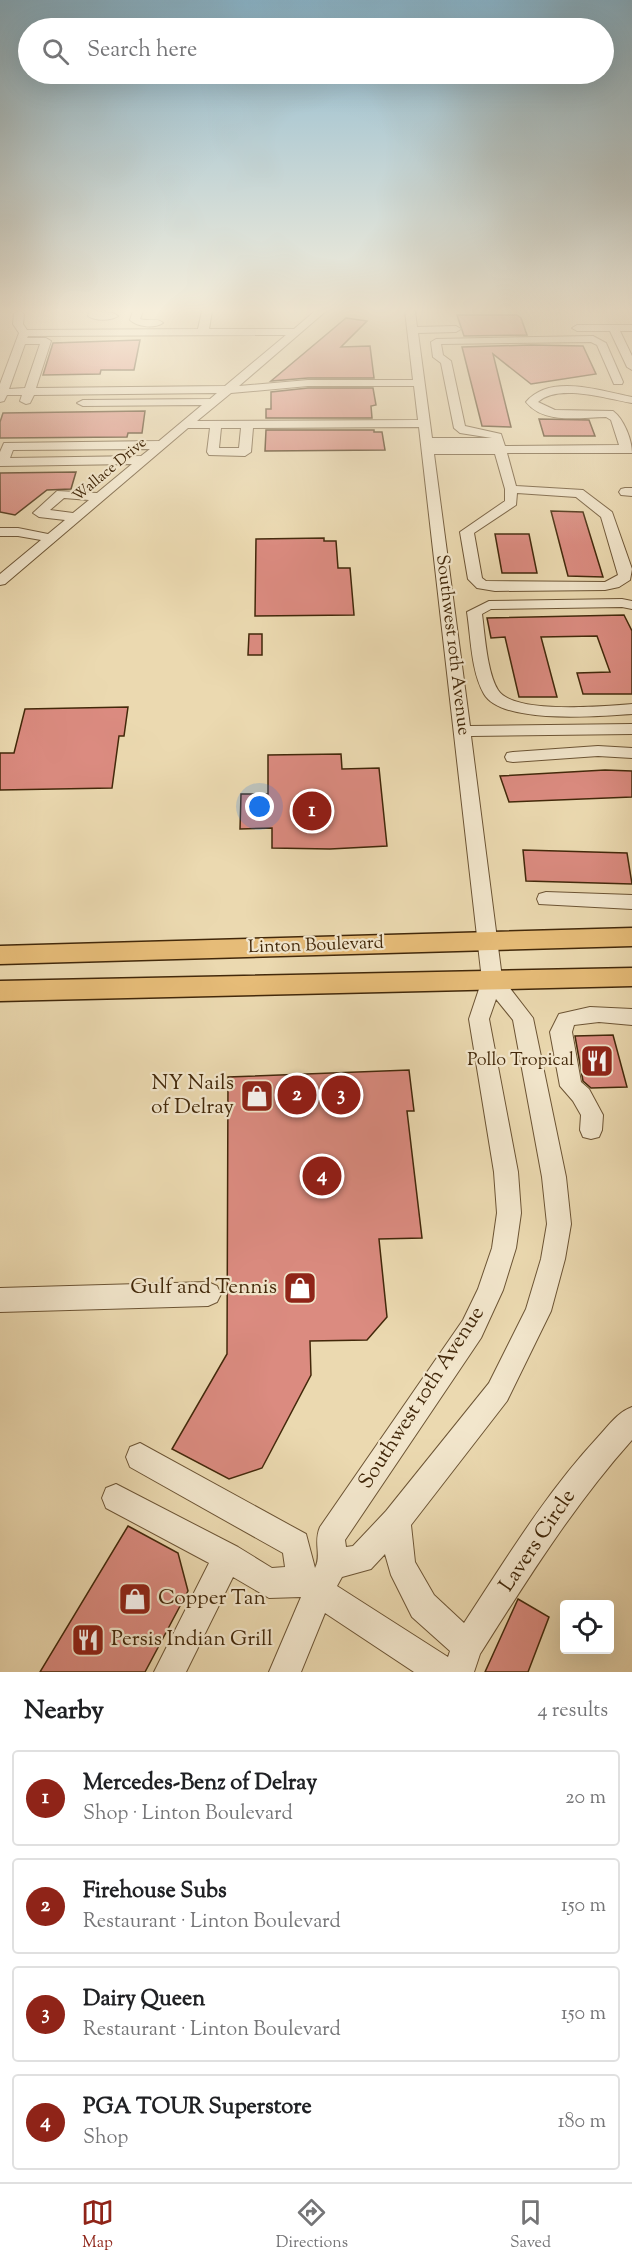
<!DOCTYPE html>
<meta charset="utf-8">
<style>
:root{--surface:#fff;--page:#f2f2f2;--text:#202124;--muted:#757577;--line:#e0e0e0;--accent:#8f2418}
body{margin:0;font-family:"Sorts Mill Goudy",serif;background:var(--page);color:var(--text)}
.controls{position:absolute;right:18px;bottom:18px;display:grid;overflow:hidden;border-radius:6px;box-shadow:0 6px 24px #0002}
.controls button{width:54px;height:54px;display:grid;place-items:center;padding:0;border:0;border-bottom:2px solid var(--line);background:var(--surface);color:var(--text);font:30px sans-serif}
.you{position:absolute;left:260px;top:807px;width:21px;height:21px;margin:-15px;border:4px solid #fff;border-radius:50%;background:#1a73e8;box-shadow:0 0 0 9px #1a73e833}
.badge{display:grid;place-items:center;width:39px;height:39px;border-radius:50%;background:var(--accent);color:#fff;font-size:20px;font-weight:700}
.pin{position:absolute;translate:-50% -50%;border:3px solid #fff;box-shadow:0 2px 6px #0006}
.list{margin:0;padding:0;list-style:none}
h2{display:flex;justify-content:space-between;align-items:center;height:78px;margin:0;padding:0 24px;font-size:26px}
h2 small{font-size:20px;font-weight:400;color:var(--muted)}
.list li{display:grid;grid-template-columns:39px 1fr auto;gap:18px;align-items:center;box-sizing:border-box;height:96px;margin:0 12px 12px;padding:0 12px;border:2px solid var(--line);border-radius:6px}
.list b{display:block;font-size:22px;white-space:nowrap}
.list p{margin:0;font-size:20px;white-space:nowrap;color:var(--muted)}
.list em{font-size:20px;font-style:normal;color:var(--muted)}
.icon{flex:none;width:33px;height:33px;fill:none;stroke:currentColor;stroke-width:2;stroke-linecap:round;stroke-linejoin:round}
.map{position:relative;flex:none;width:632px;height:1672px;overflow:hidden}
.search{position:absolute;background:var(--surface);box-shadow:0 6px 24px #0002;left:18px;right:18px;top:18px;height:66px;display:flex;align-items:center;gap:15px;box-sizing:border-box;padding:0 21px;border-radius:33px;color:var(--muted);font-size:22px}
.sheet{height:510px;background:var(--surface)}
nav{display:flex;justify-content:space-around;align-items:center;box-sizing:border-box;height:84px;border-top:2px solid var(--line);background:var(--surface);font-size:16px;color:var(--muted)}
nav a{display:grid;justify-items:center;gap:3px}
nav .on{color:var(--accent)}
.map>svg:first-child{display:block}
.building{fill:#db8b80;stroke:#42280a;stroke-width:1.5}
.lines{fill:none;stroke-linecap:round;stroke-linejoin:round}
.minor-casing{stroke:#6c5434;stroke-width:2}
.major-casing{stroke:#42280a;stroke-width:3}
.minor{fill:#f2e6cc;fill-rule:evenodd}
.major{fill:#e6bc78;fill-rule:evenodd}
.labels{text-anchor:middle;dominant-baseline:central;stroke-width:4.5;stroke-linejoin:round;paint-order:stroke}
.far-street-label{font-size:15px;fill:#42280a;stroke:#f2e6cc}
.street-label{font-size:18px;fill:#42280a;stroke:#f2e6cc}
.poi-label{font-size:18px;fill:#42280a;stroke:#f2e6cc;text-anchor:end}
.near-poi-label{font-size:21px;fill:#42280a;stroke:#f2e6cc;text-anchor:end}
.near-street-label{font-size:21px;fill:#42280a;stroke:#f2e6cc}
</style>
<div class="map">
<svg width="632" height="1672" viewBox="0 0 632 1672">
<rect width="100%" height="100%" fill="#ebd9b0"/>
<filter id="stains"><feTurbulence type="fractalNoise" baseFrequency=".00333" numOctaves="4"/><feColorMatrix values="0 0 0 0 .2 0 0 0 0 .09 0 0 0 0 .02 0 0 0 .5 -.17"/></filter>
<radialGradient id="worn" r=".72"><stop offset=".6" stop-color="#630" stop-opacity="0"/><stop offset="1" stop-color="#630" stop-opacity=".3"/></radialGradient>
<!-- building -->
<g class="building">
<path d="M457 315H517L521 318 527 335 464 336Z"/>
<path d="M346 318 367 321 341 347 370 346 374 378H308L271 381Z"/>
<path d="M140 340 134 370H101L100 374 43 375 53 343Z"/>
<path d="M531 345 583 346 596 374 531 384 493 354 511 427 482 426 462 347Z"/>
<path d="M308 388H373L376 405 371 406 372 418H266V409H271V392Z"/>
<path d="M145 411 142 433H128L127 437 0 438V422L3 413Z"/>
<path d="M539 419 589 420 595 436H544Z"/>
<path d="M266 430H374V432H382L385 450 265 451Z"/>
<path d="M76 472 71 489 47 490 15 515 0 512V473Z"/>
<path d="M551 511 583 512 603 577 568 576Z"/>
<path d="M495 534H529L537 573H502Z"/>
<path d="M324 538V541H336L338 568H350L354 615 255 616 256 539Z"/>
<path d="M624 615 632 631V694H583L577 673 610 672 597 636 541 637 557 697H519L505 637 491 638 487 618Z"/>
<path d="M249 634H262V655H248Z"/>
<path d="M128 707 124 736H119L112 788 0 790V753H14L25 709Z"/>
<path d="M341 754 342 769 379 768 387 846 330 849 272 848V828L240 829 241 794H268V755Z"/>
<path d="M605 770 632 771V797L509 802 500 776Z"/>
<path d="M523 850 627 853 632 884 526 881Z"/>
<path d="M613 1035 627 1087 591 1088 583 1081 575 1036Z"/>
<path d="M409 1070 414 1111H407L422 1238 379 1239 387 1317 367 1340 310 1341 311 1375 262 1468 229 1479 172 1449 227 1354 228 1077Z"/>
<path d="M128 1526 178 1553 188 1591 145 1672H40Z"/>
<path d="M518 1599 549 1617 528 1672H485Z"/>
</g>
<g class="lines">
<defs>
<g id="minor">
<path d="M19 311 24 314 23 324 27 330 198 329 202 311H212L209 329H294L315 311H326L239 386 308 380H413L405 311H415L417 327 456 326 461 329 456 332 418 333 432 438H492L460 433 454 428 441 363 433 357 431 342 436 339 593 336 606 343 623 382 622 384H614L597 345 591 342 441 344 443 355 451 361 465 426 501 434 505 446 619 445 611 420 606 417C581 417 544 425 526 402 550 373 601 391 632 397V403C608 399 558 383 538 402L555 410 613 411C624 419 632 440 632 453H507L516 486 583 490 612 512 632 569 630 580 619 587 605 590 495 591 477 588 468 579 460 532 505 501V489L495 454H434L470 726 632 724V734L471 736 502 978 533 1018 566 1177 571 1224 565 1259 551 1311 507 1401 411 1525 415 1562 434 1595 464 1623C506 1559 546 1493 598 1437 609 1425 618 1412 632 1407V1440C573 1506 527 1580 480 1654L474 1672H414L325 1613 301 1672H269L301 1597 269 1598 233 1577 186 1672H154L209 1563 106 1508 102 1498 106 1488 116 1484 238 1547 272 1568 285 1567 283 1553 130 1467 126 1457 130 1447 140 1443 306 1534 315 1568C322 1555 313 1543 320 1527L463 1320 478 1289 492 1248 497 1213 494 1172 469 1019 482 980 419 427 253 428 251 452 245 456 209 455 207 452 210 428H188L5 584 0 585V574L41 540 18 536H0V528H18L48 534 65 520 39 517 33 513 57 491 97 493 132 464 0 466V452L4 443 159 441 202 405 83 406 77 403 83 400 210 399 217 393 34 395 30 403 26 404 20 401 22 395H7L4 401 0 402V384L19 333 13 324 14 314ZM286 335 225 386 36 388 51 341 46 338H27L28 336ZM25 344H40L25 388 9 389ZM308 386H414L418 420 197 421 231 393ZM221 428H241L239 448H219ZM150 449 141 456 10 458 13 450ZM517 493 576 497 601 517 618 575 605 582 486 581 482 578 474 533 516 505ZM64 498 89 500 73 513 50 510ZM496 999 513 1020 542 1177 547 1224 541 1259 526 1309 489 1383 386 1511 353 1546 346 1547 345 1540 481 1338 503 1290 516 1248 521 1213 518 1172 489 1019ZM385 1554 391 1575 412 1617 450 1651 448 1657 337 1586 342 1577 371 1569Z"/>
<path d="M89 311 113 313 118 316C111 321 95 321 88 316Z"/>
<path d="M133 311H143L140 319C148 322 157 317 163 323 154 329 138 327 130 320Z"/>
<path d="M632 325V331H620L632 356V370L627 367 610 331H577L572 328 577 325Z"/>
<path d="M625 488H632V496L621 495 619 492 621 489Z"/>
<path d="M622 599 632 601V609L622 607 491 609 482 614C485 636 487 672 498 690 514 715 605 706 632 704V714C600 716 502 725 484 694 471 671 471 638 467 612L489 601Z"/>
<path d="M598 746 632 748V758L598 756 513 762 507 761 505 757 507 753 513 752Z"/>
<path d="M546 892 632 895V909L539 904 537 899 539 894Z"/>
<path d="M590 1007 632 1009V1025L599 1022 574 1025 572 1032 581 1082 589 1089 603 1115 602 1130 599 1137 591 1139 583 1137 580 1130 581 1115 573 1101 560 1086 550 1032 559 1014Z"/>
<path d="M208 1282 217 1286 221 1294 217 1302 208 1306 0 1312V1288Z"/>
</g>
<g id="major">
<path d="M632 928V946L0 964V946Z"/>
<path d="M632 968V986L0 1001V981Z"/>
</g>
</defs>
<!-- minor casing -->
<use href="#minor" class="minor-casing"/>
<!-- major casing -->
<use href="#major" class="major-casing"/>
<!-- minor -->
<use href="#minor" class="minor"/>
<!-- major -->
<use href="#major" class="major"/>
</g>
<!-- sky -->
<linearGradient id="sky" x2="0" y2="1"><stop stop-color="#88b6ce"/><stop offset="0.57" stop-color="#f6eedb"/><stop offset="1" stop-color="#f6eedb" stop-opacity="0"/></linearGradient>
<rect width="632" height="545" fill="url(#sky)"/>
<!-- icons -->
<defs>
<symbol id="restaurant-square" viewBox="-11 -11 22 22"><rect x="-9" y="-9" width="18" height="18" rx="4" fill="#8f2418" stroke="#f2e6cc"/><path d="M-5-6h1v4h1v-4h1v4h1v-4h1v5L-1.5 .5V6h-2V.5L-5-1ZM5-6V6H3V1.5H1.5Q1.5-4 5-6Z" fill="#fff"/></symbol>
<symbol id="shop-square" viewBox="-11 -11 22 22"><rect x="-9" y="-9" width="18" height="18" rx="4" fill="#8f2418" stroke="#f2e6cc"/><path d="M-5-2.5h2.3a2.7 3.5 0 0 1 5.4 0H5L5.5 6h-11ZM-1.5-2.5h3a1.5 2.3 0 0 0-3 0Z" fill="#fff"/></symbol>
</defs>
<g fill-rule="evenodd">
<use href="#restaurant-square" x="578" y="1042" width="38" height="38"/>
<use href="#shop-square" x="238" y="1077" width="38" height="38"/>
<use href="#shop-square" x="281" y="1269" width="38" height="38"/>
<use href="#shop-square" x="116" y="1580" width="38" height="38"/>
<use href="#restaurant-square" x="69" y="1621" width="38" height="38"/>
</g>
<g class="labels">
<!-- far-street labels -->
<g class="far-street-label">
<text transform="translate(110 470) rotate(-40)">Wallace Drive</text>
</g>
<!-- street labels -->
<g class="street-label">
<text transform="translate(452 645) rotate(83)">Southwest 10th Avenue</text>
<text transform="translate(316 946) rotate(-2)">Linton Boulevard</text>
</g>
<!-- poi labels -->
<g class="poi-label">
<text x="574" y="1061">Pollo Tropical</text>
</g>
<!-- near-poi labels -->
<g class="near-poi-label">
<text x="234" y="1084">NY Nails<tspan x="234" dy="24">of Delray</tspan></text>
<text x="277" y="1288">Gulf and Tennis</text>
<text x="158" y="1599" text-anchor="start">Copper Tan</text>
<text x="111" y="1640" text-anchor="start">Persis Indian Grill</text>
</g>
<!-- near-street labels -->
<g class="near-street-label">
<text transform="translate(422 1398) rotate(-57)">Southwest 10th Avenue</text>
<text transform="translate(538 1541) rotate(-56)">Lavers Circle</text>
</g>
</g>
<rect width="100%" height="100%" filter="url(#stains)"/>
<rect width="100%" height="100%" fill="url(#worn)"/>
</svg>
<div class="controls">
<button><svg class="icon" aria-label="locate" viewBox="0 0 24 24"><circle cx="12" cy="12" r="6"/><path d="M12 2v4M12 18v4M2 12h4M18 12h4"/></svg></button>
</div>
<div class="you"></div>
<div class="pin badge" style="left:312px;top:811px">1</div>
<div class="pin badge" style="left:297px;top:1095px">2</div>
<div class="pin badge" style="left:341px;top:1095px">3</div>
<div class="pin badge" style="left:322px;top:1176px">4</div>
<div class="search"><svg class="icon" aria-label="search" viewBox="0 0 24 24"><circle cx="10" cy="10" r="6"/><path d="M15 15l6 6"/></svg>Search here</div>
</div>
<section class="sheet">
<h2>Nearby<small>4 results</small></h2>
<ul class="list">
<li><span class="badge">1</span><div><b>Mercedes-Benz of Delray</b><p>Shop · Linton Boulevard</p></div><em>20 m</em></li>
<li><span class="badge">2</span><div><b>Firehouse Subs</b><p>Restaurant · Linton Boulevard</p></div><em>150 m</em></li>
<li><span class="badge">3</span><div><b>Dairy Queen</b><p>Restaurant · Linton Boulevard</p></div><em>150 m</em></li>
<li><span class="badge">4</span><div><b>PGA TOUR Superstore</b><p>Shop</p></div><em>180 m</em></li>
</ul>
</section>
<nav>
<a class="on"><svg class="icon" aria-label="map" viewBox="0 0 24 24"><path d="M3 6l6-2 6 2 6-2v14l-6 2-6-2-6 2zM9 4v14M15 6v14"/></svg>Map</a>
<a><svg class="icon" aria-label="directions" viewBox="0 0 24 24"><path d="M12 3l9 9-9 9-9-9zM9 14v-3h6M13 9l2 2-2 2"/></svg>Directions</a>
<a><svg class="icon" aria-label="saved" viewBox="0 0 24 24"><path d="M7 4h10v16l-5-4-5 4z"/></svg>Saved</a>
</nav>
